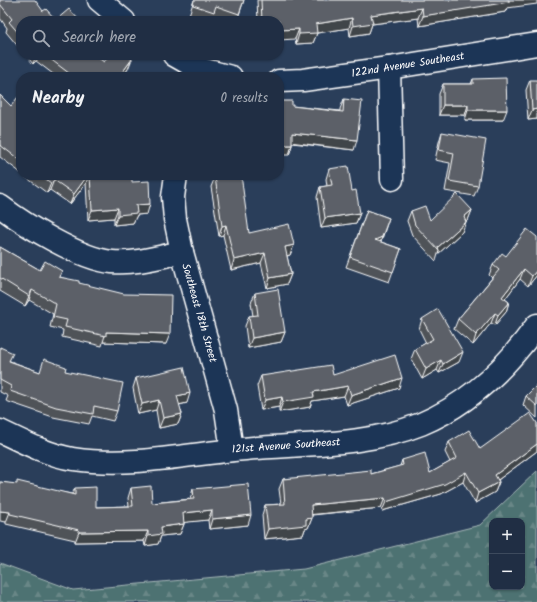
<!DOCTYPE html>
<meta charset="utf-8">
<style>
:root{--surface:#202e44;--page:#28364b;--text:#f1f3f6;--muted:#a2a8b2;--line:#3d4a5d}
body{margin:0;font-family:Kalam,sans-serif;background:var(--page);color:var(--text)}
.controls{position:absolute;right:12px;bottom:12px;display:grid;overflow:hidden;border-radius:8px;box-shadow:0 1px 3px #0004}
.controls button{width:36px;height:36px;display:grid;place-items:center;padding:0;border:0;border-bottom:1px solid var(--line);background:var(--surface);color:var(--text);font:20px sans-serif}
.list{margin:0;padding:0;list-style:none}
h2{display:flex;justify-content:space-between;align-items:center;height:52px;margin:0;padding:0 16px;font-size:17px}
h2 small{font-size:13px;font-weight:400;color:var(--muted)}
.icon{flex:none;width:22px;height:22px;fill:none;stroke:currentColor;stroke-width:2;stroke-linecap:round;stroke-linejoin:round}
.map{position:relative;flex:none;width:537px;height:602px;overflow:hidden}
.search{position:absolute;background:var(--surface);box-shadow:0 1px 3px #0004;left:16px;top:16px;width:268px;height:44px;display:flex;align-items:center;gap:10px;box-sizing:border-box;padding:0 14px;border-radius:16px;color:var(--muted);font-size:15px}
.panel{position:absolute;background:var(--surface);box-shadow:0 1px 3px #0004;left:16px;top:72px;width:268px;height:108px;border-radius:16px}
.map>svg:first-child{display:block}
.forest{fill:url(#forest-firs);stroke:#a6b8b8;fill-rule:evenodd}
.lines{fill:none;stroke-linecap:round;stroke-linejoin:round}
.minor-casing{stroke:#fff;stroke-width:25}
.minor{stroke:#1d3557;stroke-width:22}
.wall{fill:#4f5359;stroke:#fff}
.shaded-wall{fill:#404448;stroke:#fff}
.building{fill:#5c6167;stroke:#fff}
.labels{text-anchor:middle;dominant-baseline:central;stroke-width:4;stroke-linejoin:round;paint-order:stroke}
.street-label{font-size:11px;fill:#fff;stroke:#1d3557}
</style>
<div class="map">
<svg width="537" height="602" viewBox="0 0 537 602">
<defs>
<pattern id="forest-firs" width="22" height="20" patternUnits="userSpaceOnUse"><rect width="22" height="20" fill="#4e7272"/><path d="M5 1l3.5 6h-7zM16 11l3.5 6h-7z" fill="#698787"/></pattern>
</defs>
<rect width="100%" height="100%" fill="#2a3e5a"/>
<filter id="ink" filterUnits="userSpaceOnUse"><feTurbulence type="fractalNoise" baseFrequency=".025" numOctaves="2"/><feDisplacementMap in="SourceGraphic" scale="8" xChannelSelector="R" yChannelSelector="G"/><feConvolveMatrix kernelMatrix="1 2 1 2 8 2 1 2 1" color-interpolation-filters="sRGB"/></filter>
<g filter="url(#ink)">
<!-- forest -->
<path class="forest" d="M537 471V602H0V563L73 590 304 569 480 525ZM492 521H522V587H492Z"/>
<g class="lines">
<defs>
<g id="minor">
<path d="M99 0 124 21"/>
<path d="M174 55 197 68 231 77"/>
<path d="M389 68 392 179"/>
<path d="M279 81 303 80 389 68 537 44"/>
<path d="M176 175 173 197 175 219 182 252 226 410 232 450"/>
<path d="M0 206C25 225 80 259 112 262 136 264 159 257 182 252"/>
<path d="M0 431C23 442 48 455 73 459 127 467 180 456 233 450 296 443 361 448 421 424 469 404 507 367 537 325"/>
</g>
</defs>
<!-- minor casing -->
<use href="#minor" class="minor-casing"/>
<!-- minor -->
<use href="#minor" class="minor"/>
</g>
<!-- wall -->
<g class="wall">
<path d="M0 0 43 11 56 20 80 21H21V50L6 32 7 28 0 18Z"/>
<path d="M194 0H244L237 21H227L212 16 211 21H207L189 15Z"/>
<path d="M257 0H537L507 8 505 12 419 26 418 18 372 24 369 33 350 36 349 28 317 33 313 43 296 44 295 39 279 21H258Z"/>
<path d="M26 55H94L104 62 128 69 122 77H57L36 61 33 64Z"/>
<path d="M473 79 503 120H465V115H439V94L443 84H471Z"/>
<path d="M530 80 537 119 528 120 526 90Z"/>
<path d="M0 95 11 106 21 99V173L0 157Z"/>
<path d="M344 99 354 150 292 143V145L289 155 292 106 340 111V109Z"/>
<path d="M442 132 478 186 474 196 445 191 450 163 435 160 439 142Z"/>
<path d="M329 169 352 191 360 213 356 223 321 228 317 197 320 187 327 186 326 179Z"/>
<path d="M23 175H101L102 176 132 182 147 214 137 215 133 223 114 225V218L88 220 86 183 70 204 50 190 47 193Z"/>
<path d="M215 177 249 233 294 245 290 255 287 256 291 274 287 284 267 288 261 263 231 270 223 235 219 236 211 187Z"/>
<path d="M367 210 389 218 381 242 401 249 389 282 346 267Z"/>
<path d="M472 210 468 220 465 222 462 232 438 254 436 261 412 235 407 221 411 211 430 220Z"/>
<path d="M0 247 40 270 62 271 60 277 79 283 166 344 103 342 102 346 62 337 63 330 50 327 53 314 29 300 25 306 0 291Z"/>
<path d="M506 256 537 275 528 286 520 279 505 299 509 302 506 312 495 325 491 323 473 345 454 329 458 319 492 278 489 275 493 265Z"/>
<path d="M255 293 285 332 281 342 248 348 245 326 249 316H253L251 303Z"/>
<path d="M422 319 459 362 439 373 437 370 422 379 411 359 415 349 426 343 419 329Z"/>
<path d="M0 347 10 361 40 372 65 371 117 411 113 421 92 416 89 424 53 417 6 401 8 396 0 392Z"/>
<path d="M333 375 399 388 347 405 344 396 312 401 310 407 279 412V407L261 410 257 386 261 376Z"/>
<path d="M136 378 187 403 179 405 182 414 178 424 159 428 156 410 138 414 133 388Z"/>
<path d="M537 385V418L523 405 526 396Z"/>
<path d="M537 423V451L498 480 499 482 495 492 475 503 463 482 441 494 382 511 381 508 312 515V518L308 528 305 529 303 535 264 539 262 515 265 505 281 504 279 489 283 479 371 474 400 466 402 460 430 473 450 462 445 452 449 442 480 449Z"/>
<path d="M0 482 72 494 75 488 96 507 129 506 128 498 131 488 152 503 190 499 193 489 248 525 209 529 208 520 184 522V524L180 534 161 536 158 544 145 546 144 541 75 542V540L6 524V522Z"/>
</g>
<!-- shaded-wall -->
<g class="shaded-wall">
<path d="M508 0H537V4L507 8 505 12 419 26 423 16Z"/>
<path d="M422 8 418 18 372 24 369 33 350 36 353 26 371 15Z"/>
<path d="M352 18 349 28 317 33 313 43 296 44 299 34 316 24Z"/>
<path d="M299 29 295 39 279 40V30Z"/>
<path d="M36 55H38L36 61 33 64Z"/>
<path d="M132 59 128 69 122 77H119Z"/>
<path d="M443 105H468L465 115H439Z"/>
<path d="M537 109V119L528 120 532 110Z"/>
<path d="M468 110H507L503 120H465Z"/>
<path d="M292 133 357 140 354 150 289 142Z"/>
<path d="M279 145H292L289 155H279Z"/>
<path d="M88 175H89L86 183 70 204 74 194Z"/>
<path d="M54 180 50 190 47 193 51 183Z"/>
<path d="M150 204 147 214 137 215 133 223 114 225 118 215 136 205Z"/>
<path d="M118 208 114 218 88 220 92 210Z"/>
<path d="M472 210 468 220 460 227 464 217Z"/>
<path d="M360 213 356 223 321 228 325 218Z"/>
<path d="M466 222 462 232 438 254 439 251 438 247Z"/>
<path d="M226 225 223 235 219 236 222 226Z"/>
<path d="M382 237 379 247 375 240Z"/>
<path d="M294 245 290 255 281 257 285 247Z"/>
<path d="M265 253 261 263 231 270 234 260Z"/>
<path d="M524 269 520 279 499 307 502 297Z"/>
<path d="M537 270V275L528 286 532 276Z"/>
<path d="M291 274 287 284 267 288 270 278Z"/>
<path d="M32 290 29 300 25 306 29 296Z"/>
<path d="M509 302 506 312 495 325 498 315Z"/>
<path d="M495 313 491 323 473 345 476 335Z"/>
<path d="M106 332 170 334 166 344 103 342Z"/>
<path d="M285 332 281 342 248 348 252 338Z"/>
<path d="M463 352 459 362 439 373 443 364Z"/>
<path d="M441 360 437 370 422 379 426 369Z"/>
<path d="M402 378 399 388 347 405 351 395Z"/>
<path d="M348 386 344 396 312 401 310 407 279 412 283 402 313 392Z"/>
<path d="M190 393 187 403 174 406 177 396Z"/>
<path d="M282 397 279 407 261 410 265 400Z"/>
<path d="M159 400 156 410 138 414 142 404Z"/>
<path d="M182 414 178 424 159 428 163 418Z"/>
<path d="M537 444V451L491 485 495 475Z"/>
<path d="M466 472 463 482 441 494 382 511 386 502Z"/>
<path d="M499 482 495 492 475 503 478 493Z"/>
<path d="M385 498 381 508 307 515 311 505Z"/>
<path d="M212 510 208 520 179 523 183 513Z"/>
<path d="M0 511 10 512 6 522 0 521Z"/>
<path d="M251 515 248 525 209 529 212 519Z"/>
<path d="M312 518 308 528 305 529 303 535 264 539 268 529 306 519Z"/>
<path d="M184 524 180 534 161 536 158 544 145 546 148 536 161 527Z"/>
<path d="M148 531 144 541 75 542 79 532Z"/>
</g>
<!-- building -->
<g class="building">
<path d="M0 0H35L43 11 46 9 56 20 69 9 80 21H21V36L9 22 12 19 0 4Z"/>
<path d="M194 0H244L239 14 216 6 214 12 193 5Z"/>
<path d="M261 0H509V2L423 16 422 8 371 15 373 23 353 26 352 18 316 24 317 33 299 34V29L279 30V21H262Z"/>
<path d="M45 55H94L104 62 109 55H125L132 59 119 77H74Z"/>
<path d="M506 78 507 110H468V105H443V84H473V79Z"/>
<path d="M530 80H537V109L532 110Z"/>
<path d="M0 95 11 106 18 97 21 99V161L0 145Z"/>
<path d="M344 99 362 101 357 140 292 133V145H279V101H292V106L343 112Z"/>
<path d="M442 132 486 140 478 186 449 181 454 153 439 150Z"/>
<path d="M348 166 352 191 356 190 360 213 325 218 320 187 332 185 329 169Z"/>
<path d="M40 175H88L74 194 54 180 51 183Z"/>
<path d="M90 175H101L102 176 132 175V182L149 181 150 204 136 205 137 213 118 215V208L92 210Z"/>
<path d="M230 175H241L249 233 289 224 294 245 285 247 291 274 270 278 265 253 234 260 226 225 222 226 215 177Z"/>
<path d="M457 194 472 210 464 217 466 222 438 247 439 251 415 225 411 211 425 206 430 220Z"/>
<path d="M367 210 389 218 382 237 375 240 401 249 393 272 350 257Z"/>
<path d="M527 229 537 237V270L532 276 524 269 502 297 509 302 498 315 495 313 476 335 458 319 499 270 493 265 502 253 506 256Z"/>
<path d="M0 247 40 270 45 261 62 271 59 277 79 281V283L124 294 171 295 170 334 106 332V336L65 327 67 320 53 317 56 304 32 290 29 296 0 278Z"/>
<path d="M278 289 285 332 252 338 249 316 258 315 255 293Z"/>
<path d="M438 309 463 352 443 364 441 360 426 369 415 349 433 339 422 319Z"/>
<path d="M0 347 13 353 9 361 40 372 44 359 66 367 65 371 123 383 117 411 94 406 93 414 56 407 10 391 11 386 0 380Z"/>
<path d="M395 355 402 378 351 395 348 386 313 392 314 397 283 402 282 397 265 400 261 376 331 365 333 375Z"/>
<path d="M184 367 190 393 177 396 182 414 163 418 159 400 142 404 136 378Z"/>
<path d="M537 385V406L526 396Z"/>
<path d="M530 413 537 423V444L495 475 499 482 478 493 466 472 445 484 386 502 385 498 311 505 312 518 306 519V525L268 529 265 505 285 504 283 479 371 470V474L403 465 402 460 425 453 430 473 457 458 449 442 469 430 480 449Z"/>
<path d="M17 481 75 495V488L96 487V507L133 506 131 488 151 486 152 503 194 499 193 489 248 484 251 515 212 519V510L183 513 184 524 161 527 162 534 148 536V531L79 532V530L10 514V512L0 511V482L17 484Z"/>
</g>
</g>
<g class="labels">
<!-- street labels -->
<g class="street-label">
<text transform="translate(408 65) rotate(-9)">122nd Avenue Southeast</text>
<text transform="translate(199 313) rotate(74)">Southeast 18th Street</text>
<text transform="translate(286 446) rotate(-4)">121st Avenue Southeast</text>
</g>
</g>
</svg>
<div class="controls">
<button>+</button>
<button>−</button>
</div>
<div class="search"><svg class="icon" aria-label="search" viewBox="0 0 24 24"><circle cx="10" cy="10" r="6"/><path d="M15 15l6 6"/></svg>Search here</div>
<section class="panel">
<h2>Nearby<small>0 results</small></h2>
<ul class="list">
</ul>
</section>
</div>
